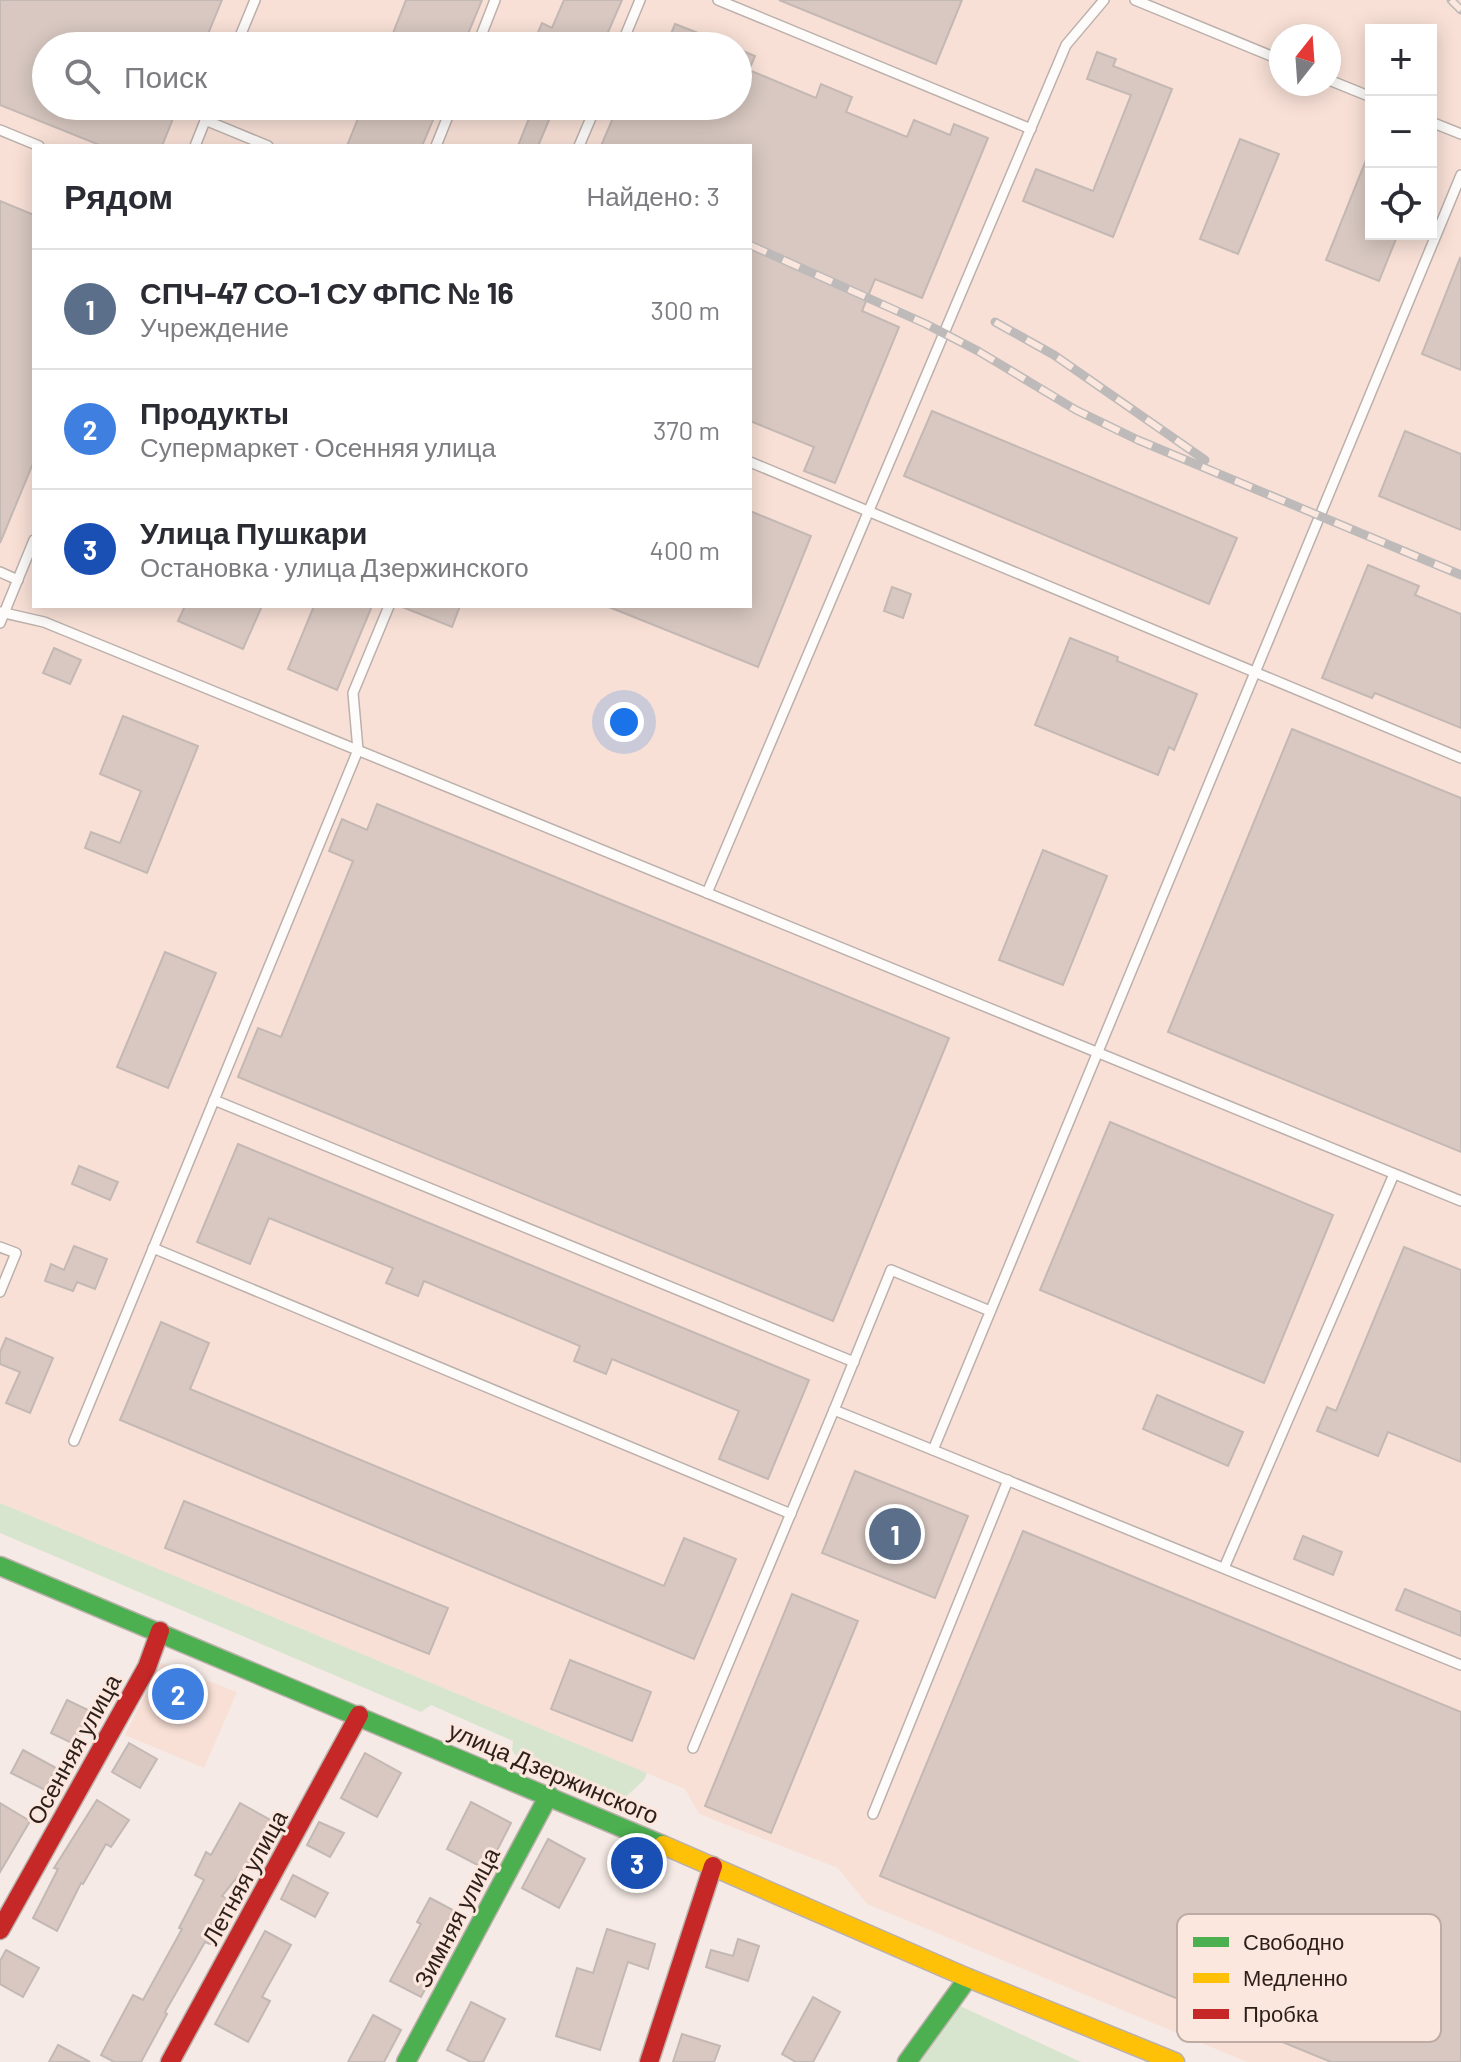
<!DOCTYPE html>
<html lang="ru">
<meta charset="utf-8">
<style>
:root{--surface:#fff;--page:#f7f7f7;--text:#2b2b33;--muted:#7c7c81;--line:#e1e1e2;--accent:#0f766e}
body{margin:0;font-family:Barlow,sans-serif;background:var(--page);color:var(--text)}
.controls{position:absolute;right:24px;top:24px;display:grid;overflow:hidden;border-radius:0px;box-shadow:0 4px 20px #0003}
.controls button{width:72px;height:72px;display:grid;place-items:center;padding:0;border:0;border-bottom:2px solid var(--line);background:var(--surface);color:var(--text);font:40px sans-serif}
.compass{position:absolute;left:1269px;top:24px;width:72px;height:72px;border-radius:50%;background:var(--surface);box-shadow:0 4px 20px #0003;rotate:17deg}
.you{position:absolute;left:624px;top:722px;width:28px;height:28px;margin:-20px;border:6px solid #fff;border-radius:50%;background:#1a73e8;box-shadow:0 0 0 12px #1a73e833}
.badge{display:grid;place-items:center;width:52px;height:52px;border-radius:50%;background:var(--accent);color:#fff;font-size:26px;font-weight:700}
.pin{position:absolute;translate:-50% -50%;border:4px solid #fff;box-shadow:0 2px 8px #0006}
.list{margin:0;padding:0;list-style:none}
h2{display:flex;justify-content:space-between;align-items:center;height:104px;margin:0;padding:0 32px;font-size:34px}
h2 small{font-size:26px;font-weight:400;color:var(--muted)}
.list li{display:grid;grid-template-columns:52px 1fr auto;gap:24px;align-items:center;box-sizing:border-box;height:120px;padding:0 32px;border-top:2px solid var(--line)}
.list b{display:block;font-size:30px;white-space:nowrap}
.list p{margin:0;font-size:26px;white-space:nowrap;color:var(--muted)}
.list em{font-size:26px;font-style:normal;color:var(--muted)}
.icon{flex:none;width:44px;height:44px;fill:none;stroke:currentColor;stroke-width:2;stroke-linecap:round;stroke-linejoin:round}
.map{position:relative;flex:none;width:1461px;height:2062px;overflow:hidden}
.search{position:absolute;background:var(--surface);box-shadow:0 4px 20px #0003;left:32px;top:32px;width:720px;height:88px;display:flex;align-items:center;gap:20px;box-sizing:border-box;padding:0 28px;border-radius:44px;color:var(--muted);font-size:30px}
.panel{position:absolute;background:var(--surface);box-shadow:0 4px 20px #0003;left:32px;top:144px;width:720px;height:464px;border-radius:0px}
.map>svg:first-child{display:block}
.built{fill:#f8e0d6;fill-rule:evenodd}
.green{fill:#d8e5ce}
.building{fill:#d8c8c1;stroke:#c4b8b4;stroke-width:2}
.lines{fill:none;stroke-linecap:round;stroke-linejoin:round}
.lane-casing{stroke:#bbb0ab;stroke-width:12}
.fast-casing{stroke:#bbb0ab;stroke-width:21}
.slow-casing{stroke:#bbb0ab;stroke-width:21}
.jam-casing{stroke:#bbb0ab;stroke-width:21}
.lane{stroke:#fefcfb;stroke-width:9}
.fast{stroke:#4caf50;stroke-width:18}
.slow{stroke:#ffc107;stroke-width:18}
.jam{stroke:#c62828;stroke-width:18}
.rail-casing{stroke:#bebaba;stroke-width:9}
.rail{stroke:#fce7de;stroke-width:6;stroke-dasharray:18;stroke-linecap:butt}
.labels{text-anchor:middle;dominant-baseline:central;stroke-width:6;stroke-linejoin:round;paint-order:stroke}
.street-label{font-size:24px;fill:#2c1f1a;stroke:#fce7de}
.key{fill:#fce7de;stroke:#beaba3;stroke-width:2}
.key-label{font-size:22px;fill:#2c1f1a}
</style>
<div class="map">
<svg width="1461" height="2062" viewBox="0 0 1461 2062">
<rect width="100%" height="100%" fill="#f5eae5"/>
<!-- built -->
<g class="built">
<path d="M0 0H1461V2062H1247L867 1904 838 1868 699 1814 685 1789 0 1503ZM1371 30H1431V234H1371ZM1281 36H1329V84H1281ZM46 46H738V106H46ZM34 146H750V606H34Z"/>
<path d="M161 1663 237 1692 204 1768 125 1735Z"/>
</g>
<!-- green -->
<g class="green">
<path d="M0 1503 647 1773 644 1780 622 1800 515 1755 512 1750 513 1741 431 1705 421 1712 0 1533Z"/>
<path d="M958 2005 1081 2062H920Z"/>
</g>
<!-- building -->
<g class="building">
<path d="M0 0H222L203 46H46V106H178L162 146H102L0 105Z"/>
<path d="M406 0H482L463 46H388Z"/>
<path d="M564 0H622L602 46H594L568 35 563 46H532L542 23 552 28Z"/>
<path d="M779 0H962L936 64Z"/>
<path d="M675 24 729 45V46H666Z"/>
<path d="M738 49 755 56 749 70 816 98 821 84 852 97 846 112 907 137 914 120 950 135 954 124 988 138 922 298 875 279 862 311 899 327 835 483 804 471 814 447 750 421V146H601L618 106H738Z"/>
<path d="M1097 52 1116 59 1113 66 1172 89 1113 237 1023 201 1036 169 1093 191 1131 95 1087 79Z"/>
<path d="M363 106H439L422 146H347Z"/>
<path d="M534 106H555L538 146H518Z"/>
<path d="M1240 139 1279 154 1238 254 1200 239Z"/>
<path d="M1370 150 1371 234H1398L1379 281 1326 260Z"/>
<path d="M0 201 34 215V461L0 543Z"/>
<path d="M1460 258 1461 259V370L1422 354Z"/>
<path d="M932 411 1237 538 1209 604 904 476Z"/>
<path d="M1405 431 1461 454V530L1379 496Z"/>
<path d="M750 511 811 536 758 667 609 607 750 606Z"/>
<path d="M1368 565 1419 586 1415 595 1461 614V728L1375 693 1372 698 1322 678Z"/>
<path d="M892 587 911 594 903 618 884 611Z"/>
<path d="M185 606H262L243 649 178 621Z"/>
<path d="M314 606H372L337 690 288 669Z"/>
<path d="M400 606H460L452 627Z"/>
<path d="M1070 638 1118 657 1117 661 1197 694 1174 750 1169 747 1158 775 1035 725Z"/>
<path d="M54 648 81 660 70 684 43 673Z"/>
<path d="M123 716 198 746 147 873 85 848 91 832 120 843 141 791 100 774Z"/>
<path d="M1292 729 1461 798V1152L1168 1032Z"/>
<path d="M377 804 949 1038 833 1321 238 1077 258 1028 281 1037 353 861 329 851 342 819 367 830Z"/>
<path d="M1043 850 1107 876 1063 985 999 960Z"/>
<path d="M165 952 216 973 168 1088 117 1067Z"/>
<path d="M1110 1122 1333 1215 1264 1383 1040 1290Z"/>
<path d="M238 1144 809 1380 768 1479 719 1459 739 1411 612 1359 606 1374 574 1361 580 1346 424 1281 418 1296 386 1283 393 1268 269 1218 250 1264 197 1242Z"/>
<path d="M79 1166 118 1182 110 1200 72 1184Z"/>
<path d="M74 1246 107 1259 95 1289 77 1282 73 1291 45 1281 51 1264 64 1270Z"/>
<path d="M1404 1247 1461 1270V1462L1388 1432 1378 1456 1317 1431 1327 1407 1336 1411Z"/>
<path d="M161 1322 209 1343 190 1389 664 1586 684 1538 736 1559 694 1659 120 1420Z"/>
<path d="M6 1338 53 1358 30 1413 6 1403 20 1372 0 1364V1352Z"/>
<path d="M1157 1395 1243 1432 1228 1466 1143 1429Z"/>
<path d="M855 1471 968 1516 935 1598 822 1553Z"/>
<path d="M184 1501 448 1608 429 1654 165 1548Z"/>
<path d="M1023 1531 1461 1712V2062H1331L880 1876Z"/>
<path d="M1303 1536 1342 1552 1333 1575 1294 1559Z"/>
<path d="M1405 1589 1461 1612V1636L1396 1610Z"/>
<path d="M792 1594 858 1621 771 1833 705 1806Z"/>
<path d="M570 1660 651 1692 632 1741 551 1709Z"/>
<path d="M169 1667 203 1680 187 1721 153 1708Z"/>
<path d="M67 1700 90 1711 74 1744 51 1733Z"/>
<path d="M129 1743 157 1759 140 1788 112 1772Z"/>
<path d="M23 1750 56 1768 45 1790 11 1773Z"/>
<path d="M365 1753 401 1773 377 1817 341 1798Z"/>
<path d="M97 1800 129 1820 111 1847 106 1844 83 1884 81 1883 57 1931 33 1918 58 1869 54 1868Z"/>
<path d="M471 1802 511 1823 487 1870 447 1849Z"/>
<path d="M0 1803 30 1821 0 1872Z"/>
<path d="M240 1803 274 1822 256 1854 222 1896 232 1902 210 1944 205 1942 165 2012 167 2014 141 2062H114L101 2055 133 1995 143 2000 182 1929 179 1928 204 1880 195 1875 206 1852 211 1855Z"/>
<path d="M319 1822 344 1833 330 1857 307 1845Z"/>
<path d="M548 1839 585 1859 559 1908 522 1888Z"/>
<path d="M293 1875 328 1893 315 1917 281 1899Z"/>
<path d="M430 1898 462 1915 436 1961 439 1963 421 1997 390 1981 421 1924 417 1922Z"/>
<path d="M607 1929 655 1944 648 1969 628 1962 600 2050 556 2036 577 1968 593 1973Z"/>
<path d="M265 1931 291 1945 262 1997 270 2001 248 2042 215 2024Z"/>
<path d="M738 1939 759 1946 748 1981 706 1967 711 1950 733 1956Z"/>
<path d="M6 1950 39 1968 23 1997 0 1984V1961Z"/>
<path d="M813 1997 840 2012 813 2062H796L782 2054Z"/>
<path d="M471 2002 505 2019 483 2062H471L447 2050Z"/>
<path d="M373 2015 401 2030 384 2062H348Z"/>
<path d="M682 2034 720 2046 714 2062H673Z"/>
<path d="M58 2045 90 2062H49Z"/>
</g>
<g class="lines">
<defs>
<g id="lane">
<path d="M718 0 1031 129"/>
<path d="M1135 0 1281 60"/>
<path d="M236 46 255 0"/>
<path d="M477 46 495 0"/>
<path d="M621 46 640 0"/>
<path d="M1329 80 1371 97"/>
<path d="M205 120 268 146"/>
<path d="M1431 122 1461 134"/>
<path d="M0 130 39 146"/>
<path d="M195 146 211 106"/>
<path d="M436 146 452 106"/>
<path d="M579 146 596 106"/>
<path d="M750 462 1461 758"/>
<path d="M0 572 18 580"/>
<path d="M0 612 44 622 1461 1201"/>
<path d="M0 623 34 540"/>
<path d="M707 893 1066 45 1104 0"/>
<path d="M214 1100 854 1362"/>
<path d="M0 1247 16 1253 0 1292"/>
<path d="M153 1248 791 1514"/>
<path d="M834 1410 891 1270 990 1311"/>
<path d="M74 1441 358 750 353 693 389 606"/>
<path d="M933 1450 1461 1665"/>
<path d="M1224 1568 1394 1174"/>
<path d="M693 1748 834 1410 933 1450 1461 175"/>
<path d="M873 1814 1008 1480"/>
</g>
<g id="fast">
<path d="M0 1566 663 1845"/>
<path d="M406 2062 549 1795"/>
<path d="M907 2062 968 1978"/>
</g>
<path id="slow" d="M663 1845 968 1978 1175 2062"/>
<g id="jam">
<path d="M0 1930 147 1667 160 1631"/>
<path d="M170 2062 359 1715"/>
<path d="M649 2062 713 1866"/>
</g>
</defs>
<!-- lane casing -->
<use href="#lane" class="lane-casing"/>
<!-- fast casing -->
<use href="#fast" class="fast-casing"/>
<!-- slow casing -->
<use href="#slow" class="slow-casing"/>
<!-- jam casing -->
<use href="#jam" class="jam-casing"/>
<!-- lane -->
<use href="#lane" class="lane"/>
<!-- fast -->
<use href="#fast" class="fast"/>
<!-- slow -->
<use href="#slow" class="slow"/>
<!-- jam -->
<use href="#jam" class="jam"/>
<defs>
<g id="rail">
<path d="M1451 0 1461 10"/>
<path d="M750 245 926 324 978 351 1076 410 1138 440 1461 575"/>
<path d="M995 322 1054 355 1205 460"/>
</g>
</defs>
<!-- rail casing -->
<use href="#rail" class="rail-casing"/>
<!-- rail -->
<use href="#rail" class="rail"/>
</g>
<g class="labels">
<!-- street labels -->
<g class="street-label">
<text transform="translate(73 1749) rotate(-61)">Осенняя улица</text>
<text transform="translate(554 1772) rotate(23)">улица Дзержинского</text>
<text transform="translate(244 1877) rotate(-61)">Летняя улица</text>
<text transform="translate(456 1917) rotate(-62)">Зимняя улица</text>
</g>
</g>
<!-- legend -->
<rect x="1177" y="1914" width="264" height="128" rx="12" class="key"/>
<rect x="1193" y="1937" width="36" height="10" fill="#4caf50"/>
<rect x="1193" y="1973" width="36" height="10" fill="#ffc107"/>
<rect x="1193" y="2009" width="36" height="10" fill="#c62828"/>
<g class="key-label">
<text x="1243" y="1950">Свободно</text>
<text x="1243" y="1986">Медленно</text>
<text x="1243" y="2022">Пробка</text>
</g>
</svg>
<div class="controls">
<button>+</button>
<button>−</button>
<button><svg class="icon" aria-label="locate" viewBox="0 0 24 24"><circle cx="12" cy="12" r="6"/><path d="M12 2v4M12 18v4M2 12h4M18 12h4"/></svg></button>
</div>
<svg class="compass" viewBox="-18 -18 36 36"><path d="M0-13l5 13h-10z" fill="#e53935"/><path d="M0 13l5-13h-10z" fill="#7c7c81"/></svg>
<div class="you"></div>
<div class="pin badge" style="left:895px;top:1534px;background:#5c6f8a">1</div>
<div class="pin badge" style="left:178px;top:1694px;background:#3f7fe0">2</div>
<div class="pin badge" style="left:637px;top:1863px;background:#1a4fb4">3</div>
<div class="search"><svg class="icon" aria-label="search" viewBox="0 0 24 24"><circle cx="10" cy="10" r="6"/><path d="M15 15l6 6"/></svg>Поиск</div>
<section class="panel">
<h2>Рядом<small>Найдено: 3</small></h2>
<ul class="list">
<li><span class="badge" style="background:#5c6f8a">1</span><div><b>СПЧ-47 СО-1 СУ ФПС № 16</b><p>Учреждение</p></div><em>300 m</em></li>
<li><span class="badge" style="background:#3f7fe0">2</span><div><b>Продукты</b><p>Супермаркет · Осенняя улица</p></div><em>370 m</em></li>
<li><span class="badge" style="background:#1a4fb4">3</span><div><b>Улица Пушкари</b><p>Остановка · улица Дзержинского</p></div><em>400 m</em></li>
</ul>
</section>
</div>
